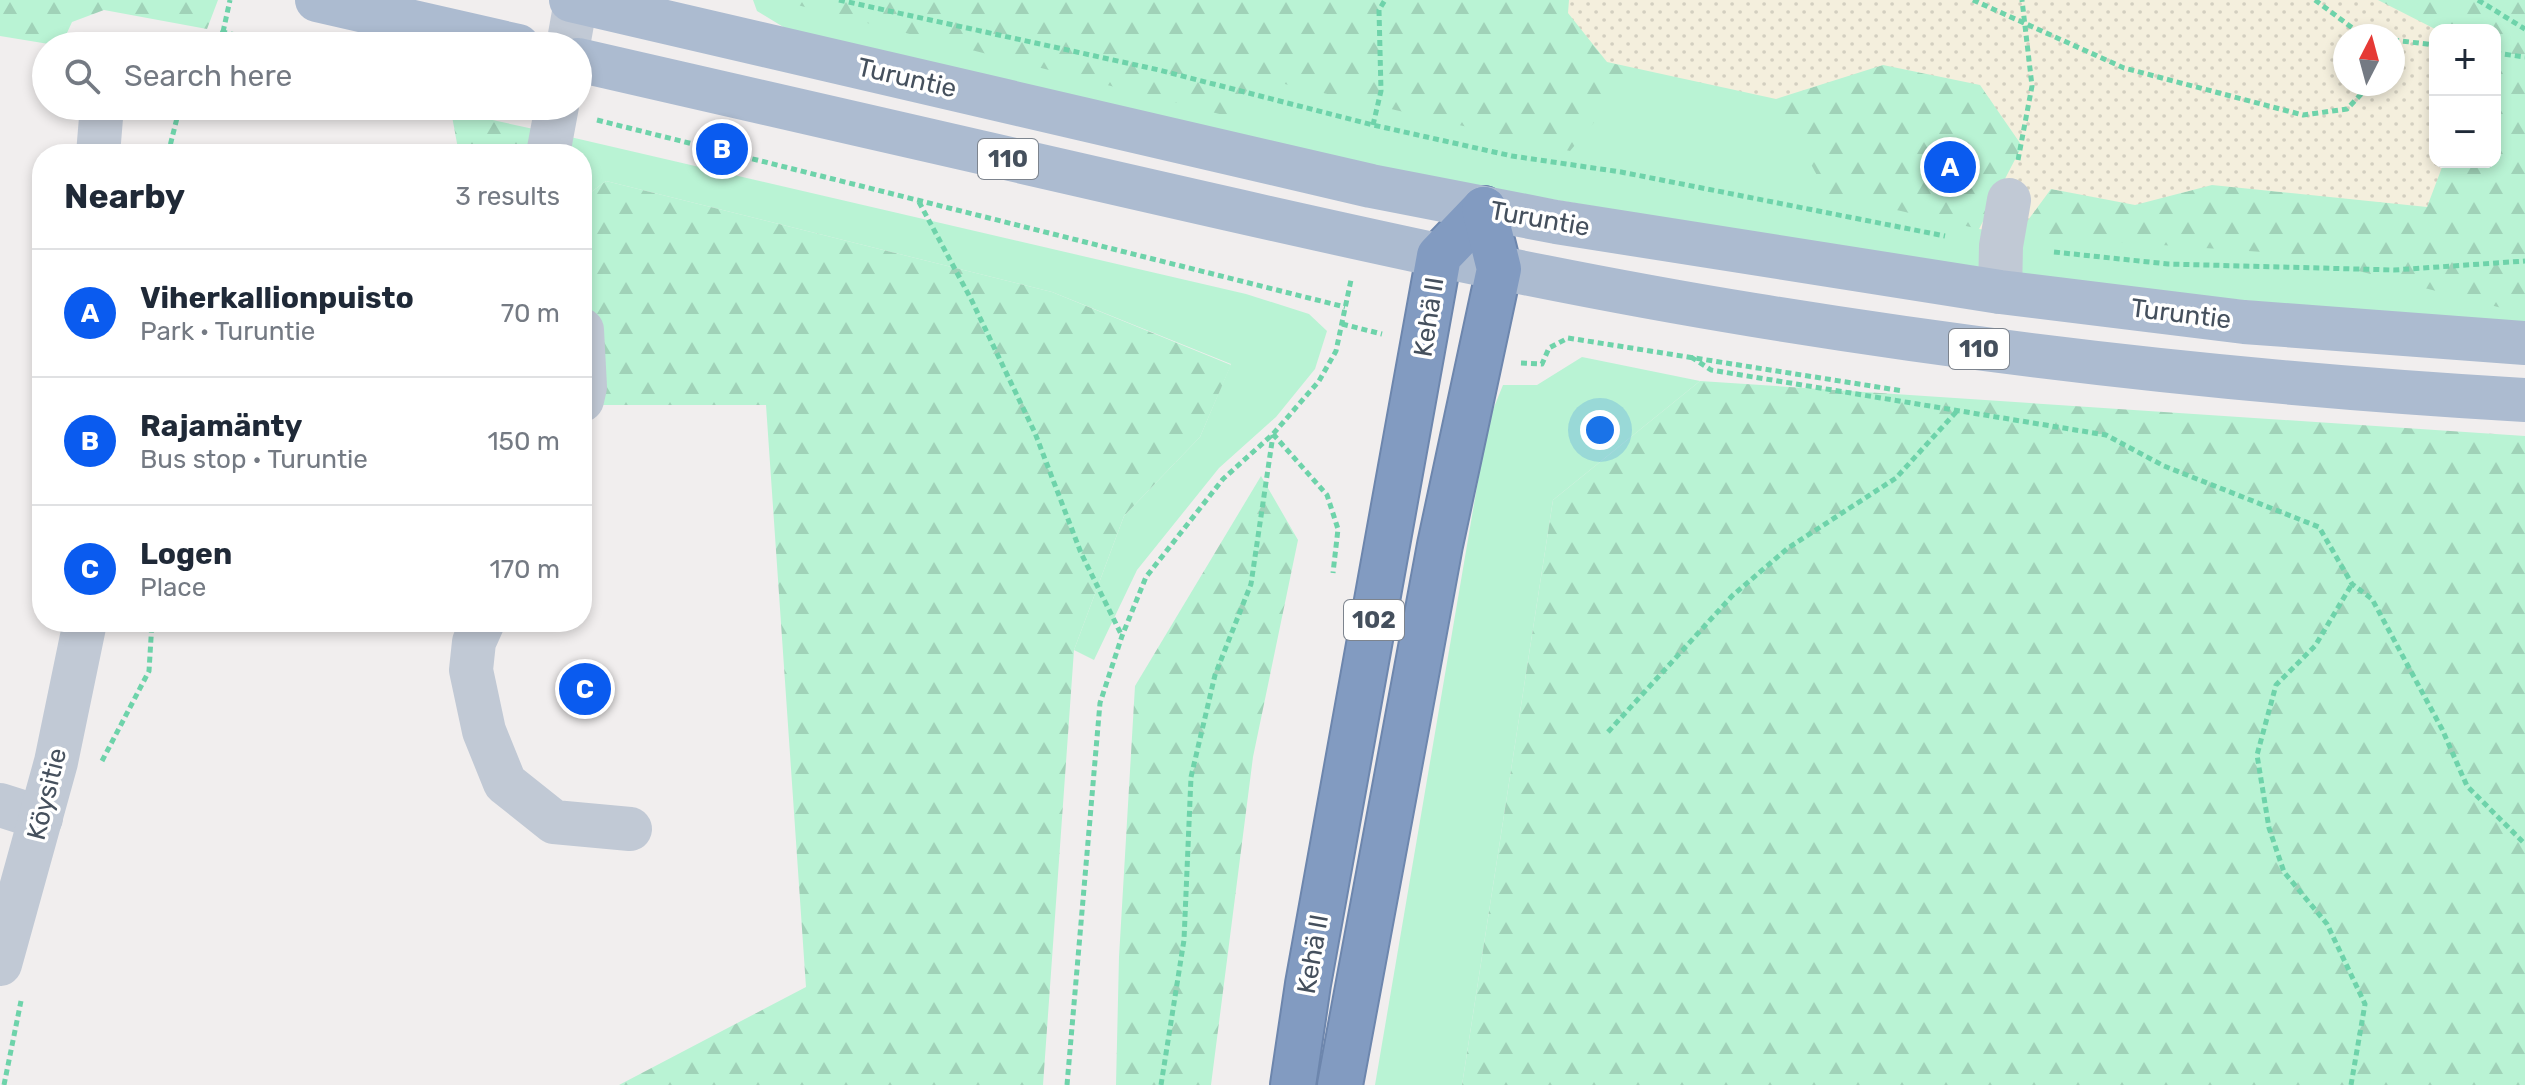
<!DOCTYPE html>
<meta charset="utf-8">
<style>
:root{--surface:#fff;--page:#f6f6f7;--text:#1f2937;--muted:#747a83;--line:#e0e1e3;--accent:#0a5bef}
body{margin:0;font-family:Rubik,sans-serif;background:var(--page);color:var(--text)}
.controls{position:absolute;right:24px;top:24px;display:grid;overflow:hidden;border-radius:16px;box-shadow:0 4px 12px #0003}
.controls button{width:72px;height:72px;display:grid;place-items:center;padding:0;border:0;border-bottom:2px solid var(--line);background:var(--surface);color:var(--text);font:40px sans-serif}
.compass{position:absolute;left:2333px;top:24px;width:72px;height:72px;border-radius:50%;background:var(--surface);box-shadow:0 4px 12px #0003;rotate:6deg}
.you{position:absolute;left:1600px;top:430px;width:28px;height:28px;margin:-20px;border:6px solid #fff;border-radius:50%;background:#1a73e8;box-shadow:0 0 0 12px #1a73e833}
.badge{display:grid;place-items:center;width:52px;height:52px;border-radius:50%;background:var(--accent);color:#fff;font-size:26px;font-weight:700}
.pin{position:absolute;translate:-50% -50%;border:4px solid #fff;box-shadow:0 2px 8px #0006}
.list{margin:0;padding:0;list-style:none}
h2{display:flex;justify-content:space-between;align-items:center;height:104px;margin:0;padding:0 32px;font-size:34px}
h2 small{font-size:26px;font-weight:400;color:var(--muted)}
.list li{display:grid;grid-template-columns:52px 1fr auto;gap:24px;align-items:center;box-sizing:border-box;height:128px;padding:0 32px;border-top:2px solid var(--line)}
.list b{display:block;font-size:30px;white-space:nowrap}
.list p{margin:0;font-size:26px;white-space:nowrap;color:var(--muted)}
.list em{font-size:26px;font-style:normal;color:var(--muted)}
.icon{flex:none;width:44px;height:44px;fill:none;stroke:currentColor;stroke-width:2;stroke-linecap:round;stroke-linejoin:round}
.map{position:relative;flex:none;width:2525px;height:1085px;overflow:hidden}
.search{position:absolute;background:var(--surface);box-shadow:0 4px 12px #0003;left:32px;top:32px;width:560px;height:88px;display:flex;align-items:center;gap:20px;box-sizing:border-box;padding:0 28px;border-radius:44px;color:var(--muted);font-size:30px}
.panel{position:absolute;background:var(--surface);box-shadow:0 4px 12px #0003;left:32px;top:144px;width:560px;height:488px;border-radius:32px}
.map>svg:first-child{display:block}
.green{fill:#b9f3d4;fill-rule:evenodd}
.forest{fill:url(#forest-firs)}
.sand{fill:url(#sand-dots);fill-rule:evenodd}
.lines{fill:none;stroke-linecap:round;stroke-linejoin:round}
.highway-casing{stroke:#6d86ad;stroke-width:48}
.path{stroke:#6ed3aa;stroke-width:5;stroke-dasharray:6 4;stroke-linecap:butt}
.minor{stroke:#c1c9d5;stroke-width:44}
.major{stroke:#acbbd0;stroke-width:44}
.highway{stroke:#829bc1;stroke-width:44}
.labels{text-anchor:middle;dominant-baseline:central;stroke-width:7;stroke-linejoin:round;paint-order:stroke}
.shield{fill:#fff;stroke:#7d848e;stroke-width:2}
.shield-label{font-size:24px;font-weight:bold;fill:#45505d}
.street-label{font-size:26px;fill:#45505d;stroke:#fff}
</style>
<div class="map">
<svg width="2525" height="1085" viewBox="0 0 2525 1085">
<defs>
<pattern id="forest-firs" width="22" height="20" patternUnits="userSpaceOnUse" patternTransform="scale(2)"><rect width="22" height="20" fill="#b9f3d4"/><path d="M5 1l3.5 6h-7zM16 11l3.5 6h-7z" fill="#a0d2b8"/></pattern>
<pattern id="sand-dots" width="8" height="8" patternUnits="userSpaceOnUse" patternTransform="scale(2)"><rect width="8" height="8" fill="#f4efdd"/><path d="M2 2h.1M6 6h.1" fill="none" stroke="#d3cfc0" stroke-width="1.8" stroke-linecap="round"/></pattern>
</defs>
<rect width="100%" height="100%" fill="#f1eeee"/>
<!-- green -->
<g class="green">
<path d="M753 0H2525V326L2037 281 1390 172 785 28 757 11ZM2435 30H2495V162H2435ZM2345 36H2393V84H2345Z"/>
<path d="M566 136 1246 294 1309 314 1327 331 1315 369 1276 417 1219 468 1137 570 1094 660 1074 650 1124 516 1200 437 1231 364 1052 292 606 181 582 199V154H564Z"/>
<path d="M1582 357 1700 381 1553 500 1462 1085H1375L1488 422 1503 385H1537Z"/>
</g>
<!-- forest -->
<g class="forest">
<path d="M0 0H218L207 29 104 10 72 22 61 46 0 36Z"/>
<path d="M778 0H1569L1568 13 1606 62 1633 68 1632 77 1570 151 1255 77 1231 117Z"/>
<path d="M2378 0H2525V314L2293 254 2017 235 2051 189 2135 205 2212 185 2427 207 2444 162H2495V30H2437Z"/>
<path d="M1883 65 1980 85 2022 146 1979 229 1827 194 1776 99Z"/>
<path d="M451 111 566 136 564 154H459Z"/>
<path d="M606 181 1052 292 1231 365 1200 437 1124 516 1074 650 1043 1085H619L806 987 766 405H582V199Z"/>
<path d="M1700 381 2525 436V1085H1462L1553 500Z"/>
<path d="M1261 476 1298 540 1253 757 1211 1085H1116L1119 957 1135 686Z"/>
</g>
<!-- sand -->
<path class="sand" d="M1569 0H2378L2437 30 2435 162H2444L2427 207 2212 185 2135 205 2051 189 2017 235 1979 229 2022 146 1980 85 1883 65 1776 99 1607 62 1568 13ZM2345 36H2393V84H2345Z"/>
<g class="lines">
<defs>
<g id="highway">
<path d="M1293 1085 1308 984 1439 256 1484 209"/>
<path d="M1340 1085 1440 545 1499 269 1484 209"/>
</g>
</defs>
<!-- highway casing -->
<use href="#highway" class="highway-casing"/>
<!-- path -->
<g class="path">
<path d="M839 0 1159 70 1373 125 1512 156 1621 172 1945 236"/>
<path d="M1973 0 2124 68 2303 115 2347 109 2365 90 2366 84"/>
<path d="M2315 0 2363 36"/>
<path d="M2478 0 2525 29"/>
<path d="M223 32 230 0"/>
<path d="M2393 40 2435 45"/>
<path d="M206 46 223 32 283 46"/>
<path d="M2495 53 2525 57"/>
<path d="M597 120 1345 307"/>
<path d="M1373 125 1381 91 1379 10 1385 0"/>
<path d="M168 154 180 106"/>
<path d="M2018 160 2032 86 2022 0"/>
<path d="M919 202 971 299 1035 433 1081 553 1122 636"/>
<path d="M2054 252 2168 264 2394 270 2525 261"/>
<path d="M1342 324 1382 334"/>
<path d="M1691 357 1711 370 2106 435 2164 466 2319 527 2352 584 2372 599 2442 729 2467 786 2525 844"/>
<path d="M1521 363 1542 364 1549 348 1568 338 1903 391"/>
<path d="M1273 434 1327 495 1338 529 1333 573"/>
<path d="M1608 732 1732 596 1788 548 1896 478 1957 411"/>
<path d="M102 761 149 671 152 622"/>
<path d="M4 1085 21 1001"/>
<path d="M1067 1085 1100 703 1122 636 1146 577 1223 479 1273 434 1319 381 1336 351 1351 280"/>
<path d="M1161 1085 1184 940 1191 777 1215 675 1251 584 1273 435"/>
<path d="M2351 1085 2365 1004 2327 924 2284 872 2269 828 2257 755 2276 685 2315 646 2352 584"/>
</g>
<!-- minor -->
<g class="minor">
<path d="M568 46 576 1"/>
<path d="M98 154 102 106"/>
<path d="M548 154 557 106"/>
<path d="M2000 292 2001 246 2009 200"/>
<path d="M582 330 585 387 582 400"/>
<path d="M483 622 474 642 471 670 484 731 505 783 554 822 630 829"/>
<path d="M0 805 41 818"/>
<path d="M0 964 56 762 85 622"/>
</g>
<!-- major -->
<g class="major">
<path d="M317 0 518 46"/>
<path d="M571 0 1371 186 1556 222 2000 292 2244 322 2525 343"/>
<path d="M578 60C769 104 959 147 1150 191 1351 237 1551 282 1754 315 2010 357 2267 385 2525 400"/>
</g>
<!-- highway -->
<use href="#highway" class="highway"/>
</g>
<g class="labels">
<!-- shield labels -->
<g class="shield">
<rect x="978" y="139" width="60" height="40" rx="6"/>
<rect x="1949" y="329" width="60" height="40" rx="6"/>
<rect x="1344" y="600" width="60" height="40" rx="6"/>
</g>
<g class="shield-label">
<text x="1008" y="159">110</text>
<text x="1979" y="349">110</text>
<text x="1374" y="620">102</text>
</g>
<!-- street labels -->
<g class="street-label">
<text transform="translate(907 78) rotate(13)">Turuntie</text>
<text transform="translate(1540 219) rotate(10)">Turuntie</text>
<text transform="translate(2181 314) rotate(7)">Turuntie</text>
<text transform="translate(1429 317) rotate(-81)">Kehä II</text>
<text transform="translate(47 794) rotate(-76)">Köysitie</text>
<text transform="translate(1313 954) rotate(-80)">Kehä II</text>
</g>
</g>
</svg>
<div class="controls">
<button>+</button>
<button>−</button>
</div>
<svg class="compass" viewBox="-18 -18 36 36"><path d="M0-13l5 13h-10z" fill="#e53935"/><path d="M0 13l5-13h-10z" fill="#747a83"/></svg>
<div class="you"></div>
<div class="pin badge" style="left:1950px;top:167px">A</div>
<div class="pin badge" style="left:722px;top:149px">B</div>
<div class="pin badge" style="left:585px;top:689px">C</div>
<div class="search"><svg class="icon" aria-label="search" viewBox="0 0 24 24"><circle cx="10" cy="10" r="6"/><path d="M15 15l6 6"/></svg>Search here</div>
<section class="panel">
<h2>Nearby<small>3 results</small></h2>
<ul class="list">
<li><span class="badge">A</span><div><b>Viherkallionpuisto</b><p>Park · Turuntie</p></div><em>70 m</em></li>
<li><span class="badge">B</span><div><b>Rajamänty</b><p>Bus stop · Turuntie</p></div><em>150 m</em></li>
<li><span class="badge">C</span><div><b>Logen</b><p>Place</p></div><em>170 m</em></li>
</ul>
</section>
</div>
